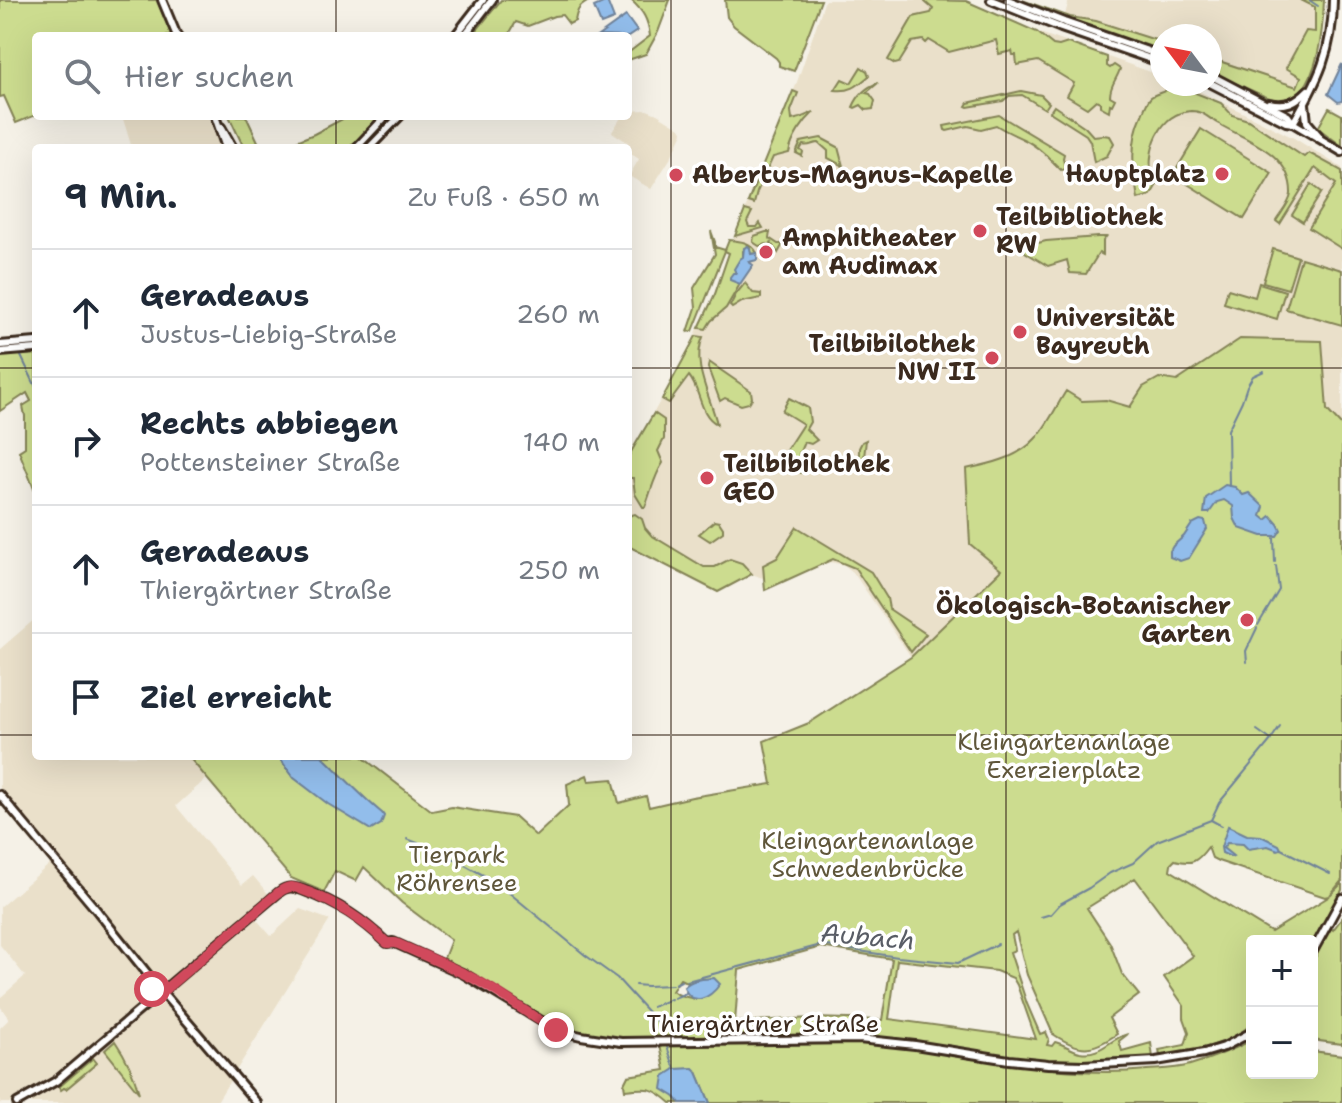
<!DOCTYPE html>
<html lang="de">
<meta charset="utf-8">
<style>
:root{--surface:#fff;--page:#f2f2f3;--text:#1f2937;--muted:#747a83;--line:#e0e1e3}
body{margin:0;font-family:"Shantell Sans",sans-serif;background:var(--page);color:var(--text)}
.controls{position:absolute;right:24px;bottom:24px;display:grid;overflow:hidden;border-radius:8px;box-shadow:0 8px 32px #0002}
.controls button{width:72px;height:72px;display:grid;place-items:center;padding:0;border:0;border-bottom:2px solid var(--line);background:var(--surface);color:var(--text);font:40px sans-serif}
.compass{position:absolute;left:1150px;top:24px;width:72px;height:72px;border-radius:50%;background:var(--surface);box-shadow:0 8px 32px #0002;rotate:302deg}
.stop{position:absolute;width:24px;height:24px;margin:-18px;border:6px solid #d1495b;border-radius:50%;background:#fff}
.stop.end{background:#d1495b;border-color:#fff;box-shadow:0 2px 8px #0008}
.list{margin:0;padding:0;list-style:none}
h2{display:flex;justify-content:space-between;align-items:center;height:104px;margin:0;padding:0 32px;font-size:34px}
h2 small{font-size:26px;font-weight:400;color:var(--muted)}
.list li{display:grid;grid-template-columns:52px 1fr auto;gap:24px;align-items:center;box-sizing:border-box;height:128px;padding:0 32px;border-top:2px solid var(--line)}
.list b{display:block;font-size:30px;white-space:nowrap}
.list p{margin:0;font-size:26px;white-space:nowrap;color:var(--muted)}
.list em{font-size:26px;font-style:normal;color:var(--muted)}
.icon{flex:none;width:44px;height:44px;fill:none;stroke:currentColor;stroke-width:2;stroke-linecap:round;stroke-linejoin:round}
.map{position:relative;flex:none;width:1342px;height:1103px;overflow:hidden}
.search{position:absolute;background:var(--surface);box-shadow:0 8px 32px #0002;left:32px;top:32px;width:600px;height:88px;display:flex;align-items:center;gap:20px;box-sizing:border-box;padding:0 28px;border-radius:8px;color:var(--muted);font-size:30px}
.panel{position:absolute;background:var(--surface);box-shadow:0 8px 32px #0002;left:32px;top:144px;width:600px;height:616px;border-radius:8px}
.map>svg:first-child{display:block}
.built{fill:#eae0ca}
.green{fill:#ccdc8f;stroke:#848356;stroke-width:2;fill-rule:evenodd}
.water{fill:#92bdeb;stroke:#6f8299;stroke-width:2}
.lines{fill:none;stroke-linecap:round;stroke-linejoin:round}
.stream{stroke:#6f8299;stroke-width:2}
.secondary-casing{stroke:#3b2a1e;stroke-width:12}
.primary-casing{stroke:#3b2a1e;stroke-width:12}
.secondary{stroke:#fff;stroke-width:6}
.primary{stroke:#fff;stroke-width:6}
.route{stroke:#d1495b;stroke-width:10}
.grid{fill:none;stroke:#3b2a1e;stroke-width:2;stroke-opacity:0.55}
.poi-dot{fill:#d1495b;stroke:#fff;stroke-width:3}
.labels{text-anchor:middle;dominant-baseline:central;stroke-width:7;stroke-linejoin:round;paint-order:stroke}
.poi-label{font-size:24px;font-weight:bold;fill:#3b2a1e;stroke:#fff;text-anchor:start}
.park-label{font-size:24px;fill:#5f563a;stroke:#fff}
.street-label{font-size:24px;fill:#3b2a1e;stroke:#fff}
.water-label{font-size:26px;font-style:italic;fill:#595d66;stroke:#fff}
</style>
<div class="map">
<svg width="1342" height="1103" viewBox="0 0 1342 1103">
<rect width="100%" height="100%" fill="#f5f1e7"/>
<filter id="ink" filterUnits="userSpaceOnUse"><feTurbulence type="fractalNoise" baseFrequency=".0125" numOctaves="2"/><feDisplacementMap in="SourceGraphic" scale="16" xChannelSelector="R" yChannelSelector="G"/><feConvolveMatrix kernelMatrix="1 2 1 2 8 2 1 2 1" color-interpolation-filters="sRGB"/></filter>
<g filter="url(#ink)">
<!-- built -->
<g class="built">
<path d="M825 0H965L1023 27 1162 76V84H1183L1191 87 1294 138 1342 168V426L1327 410 1322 342 1240 339 1177 381 1159 378 1130 407 1106 400 1082 401 1066 391 1036 439 1017 453 994 463 966 469 1002 569 911 657 853 572 844 565 830 562 822 564 765 590V579L752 574 718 592 628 546V457L677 372 715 294 736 232 796 85Z"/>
<path d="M1069 0H1301L1315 7V33L1287 68 1301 77 1297 88 1210 58V36H1162V42L1096 21 1065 15Z"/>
<path d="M647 110 657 114 680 128 683 133 670 159 651 189 629 176 639 159 628 152 630 144 612 132 622 116H628V111Z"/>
<path d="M132 116H208L222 148H132L123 119Z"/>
<path d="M36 618V756H188L207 778 176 806 242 885 253 876 270 896 251 913 271 936 300 909 330 920 216 1103H0V1028L9 1019 0 1006V998L25 976 0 945V907L50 864 0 804V649Z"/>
</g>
<!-- green -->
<g class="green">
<path d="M0 0H157L172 36H36V115L16 123 4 96 0 97Z"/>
<path d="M501 0H591C580 5 577 9 575 21L569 24 562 15 554 16 528 26 516 22 508 36H472Z"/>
<path d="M631 0H670L658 32 646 54 628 60V53L650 36C648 19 643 11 631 0Z"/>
<path d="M725 0H821L794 71 779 66V62L776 58 734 26 727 17Z"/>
<path d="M926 0 966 1 1037 32 1053 45 1059 46 1068 43 1107 57V66L1110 68 1114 65 1120 69C1117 79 1110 85 1110 96L1115 99 1112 105 1110 104 1109 111 1100 106V102L1096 100 1087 108 1067 96 1074 83 1038 61 1017 65 1016 55H1013L1012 51 999 54 996 40 949 52 929 40 926 43 923 40 912 42 899 63 895 64 888 60 913 17 931 13 933 9 925 2Z"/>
<path d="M1013 0H1022L1070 17 1096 21 1162 42V54L1066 22Z"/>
<path d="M1301 0H1324C1323 27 1320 67 1303 89 1297 96 1287 98 1279 101L1264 96 1210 72V58L1297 87 1301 77 1286 68 1306 31 1315 32V7Z"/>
<path d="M861 67 867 71 869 76C857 86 851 92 835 90L842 79 851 83Z"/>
<path d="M878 83 866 93 870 94 875 101 873 109 866 110 861 105 855 108 853 107C858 95 866 87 878 83Z"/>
<path d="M1168 84H1173L1221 103 1232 115 1248 120 1304 157 1309 153 1342 171V249L1309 228 1336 184 1315 168 1280 224 1276 221C1281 213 1290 203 1291 194 1292 153 1247 141 1219 124 1209 119 1204 111 1191 111 1159 113 1146 151 1152 178L1159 181 1151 195 1138 199C1133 169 1129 143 1142 115 1144 110 1147 101 1151 97 1156 93 1163 93 1168 89Z"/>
<path d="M793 91 798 93 791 111 792 120 800 118 814 112C803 122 792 138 789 153L773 157 757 192 754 204 748 202Z"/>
<path d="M1021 91 1041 95 1049 103 1045 109 1022 95 1009 96 1003 101 968 107 966 106 968 103Z"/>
<path d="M1054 106 1085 127 1093 136 1103 135 1110 136 1114 143 1107 156 1094 162 1090 141 1086 135 1050 112Z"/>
<path d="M1329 108 1342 115V146L1318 128Z"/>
<path d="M999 115 1064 154 1063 158 1065 169 1061 170C1050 159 1039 147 1025 140 1015 135 1005 131 996 125L981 129 968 126 947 131 945 130 944 126Z"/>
<path d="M229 116H246L261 148H244Z"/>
<path d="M348 116H381L349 148H279L314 134Z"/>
<path d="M1201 129 1272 173 1244 219 1173 175Z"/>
<path d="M821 138 838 147 843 166 828 158V151L819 143C813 143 809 147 803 145L800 150 803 152 802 156 796 153 801 142Z"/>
<path d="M1311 184 1322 192 1303 222 1292 215Z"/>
<path d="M745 210 752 212 747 222 749 227H757L760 223 763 228 735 236Z"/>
<path d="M711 231 715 242V247L725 250 729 240C741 241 751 242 757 253L751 254 746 249 743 251V257L736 266V274L732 280 740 284 726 308 711 321 706 329 699 328 715 294 729 253 725 251 693 331 688 332 696 308 694 288 715 254Z"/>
<path d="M766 232H770L769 238 778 244H783L778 253 771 243 770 245 767 244 759 246 753 242 754 236Z"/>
<path d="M1098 237H1106L1103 241V255L1099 253 1086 274 1070 273 1067 260 1048 266 1025 252 1022 247 1046 241Z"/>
<path d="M1273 249 1298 257 1288 289 1263 282Z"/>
<path d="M1301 258 1342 270V325L1286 309Z"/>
<path d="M745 283 753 293 761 294V298L742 302 732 308 730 306 736 294Z"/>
<path d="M1259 283 1285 291 1277 319 1224 303 1228 289 1255 297Z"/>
<path d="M696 336 703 337C691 365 711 397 717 424 699 415 701 390 689 376L669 403 662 399Z"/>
<path d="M1240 339 1322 341 1327 410 1342 426V880L1330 895 1342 883V890L1312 943V941H1252V1024C1223 1048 1195 1050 1160 1056L1159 1050 1185 1045 1189 1032 1184 1018V1006L1164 977 1193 956 1135 878 1087 908 1110 943 1122 974 1139 995 1109 1018 1117 1034C1091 1052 1080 1052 1053 1034L1027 975 1016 932 1012 935 1015 950 1010 952 1027 1004 1040 1034 1046 1032 1049 1039 1047 1045 1052 1046 1055 1042C1064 1044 1071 1050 1080 1052 1101 1056 1110 1038 1128 1034L1119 1041 1122 1051 1151 1043 1153 1058 1110 1061H1043L887 1039 833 1035 650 1040 586 1034 556 1027 444 958 451 940 402 903 364 867 356 881 335 871 324 892 291 878 188 756H361L432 811 452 807 515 817 536 836 569 805 567 784 587 775 589 781 613 779 619 803 646 796 649 807 692 797 772 784 764 741 809 723 911 657 1001 570 970 544 966 469C990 464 1018 458 1035 439 1047 427 1057 405 1066 391L1082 401 1106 400 1130 407 1143 387 1159 378 1177 381ZM1208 847 1212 858 1218 861 1325 897 1330 896 1271 932 1170 870 1171 864 1175 860C1192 865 1197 862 1208 847ZM821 947 892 959 882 1020 813 1018 735 1022 739 970ZM897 960 996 971 1013 978 1017 985 1036 1039 889 1019ZM680 979 688 983 703 979 695 999C686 996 680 997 672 991Z"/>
<path d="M36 353V494L19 451 25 447V416L23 406 31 401 27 393 0 411V355Z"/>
<path d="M709 362 751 391 752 398 749 403 741 405 725 398 720 401 708 368Z"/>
<path d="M789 398 808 408 810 422 806 429 817 440 811 444 804 442 799 454 815 465 822 466 830 458 842 464 856 458 859 455V448L862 442 866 440 864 457 860 458 858 462 801 473 783 462 781 458 803 424 782 411Z"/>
<path d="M654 413 664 420V439L658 451 663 463C654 476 651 492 645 507H643L635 494 633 478H628V457Z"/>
<path d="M635 514 642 519 645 528 651 535 704 567H715L730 559 742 563 752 574 718 592 628 546V516Z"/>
<path d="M714 521 719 522 723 528V532L710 541 699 534Z"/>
<path d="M797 527 871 572 887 598 889 609 926 634 911 652 855 568 833 559 765 590 763 565 777 558Z"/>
<path d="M1342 918V1044L1312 1040V960L1330 927 1333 930Z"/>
<path d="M1252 1040V1073H1312V1051L1342 1055V1103H710L697 1072 674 1096 680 1103H671C653 1087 648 1087 625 1090L624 1084 628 1076 665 1070 660 1045C735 1041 811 1037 886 1045 973 1055 1059 1079 1147 1070 1161 1069 1176 1069 1190 1065 1211 1059 1232 1050 1252 1040Z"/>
<path d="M115 1041C126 1057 134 1074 139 1093L105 1050Z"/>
<path d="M93 1058 97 1063 66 1089 64 1088 61 1090 59 1087Z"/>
</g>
<!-- water -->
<g class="water">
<path d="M607 1 614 19 601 24 594 7Z"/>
<path d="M626 16 637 31 628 37 598 36Z"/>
<path d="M1342 64V101L1338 102 1328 94Z"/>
<path d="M748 246 750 248 751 254 757 253V260L749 262 753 265 740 284 730 280V277L733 273H736L734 269 740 259 743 257 744 248Z"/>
<path d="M1225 485 1235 487 1243 495 1249 493 1264 507 1261 516 1266 520 1271 516 1278 524 1281 530 1277 536H1262L1239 528 1234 518 1233 506 1224 500 1217 502 1209 513H1204L1206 498Z"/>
<path d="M1200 520 1205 521 1207 529 1189 558 1180 561 1170 557V551L1173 546 1184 536 1192 524Z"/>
<path d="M278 756H322C342 775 360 795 382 813L384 816 381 824 371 830 328 804 294 778Z"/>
<path d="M1228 826 1247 835 1261 836 1279 845 1281 849 1278 850 1268 846 1248 849 1243 844 1227 843 1223 848 1233 856 1231 857 1222 853 1221 847Z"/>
<path d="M714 978 720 984C710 998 692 1008 684 987 692 979 703 979 714 978Z"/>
<path d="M693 1068 697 1072 710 1103H680L675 1097 662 1089 664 1076 675 1069Z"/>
</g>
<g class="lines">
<!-- stream -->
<g class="stream">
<path d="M1309 0 1318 6"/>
<path d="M21 356 36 387"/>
<path d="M1229 486 1228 430 1242 401 1247 386 1253 376 1264 371"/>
<path d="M1274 538 1275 562"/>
<path d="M1258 625 1279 590 1276 566"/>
<path d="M1247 662 1246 651 1257 628"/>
<path d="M1272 738 1280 726"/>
<path d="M1211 820 1219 803 1271 740 1257 730"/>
<path d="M407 839 441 852 496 882 585 955 617 978 656 1021 664 1025V1038"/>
<path d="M1281 849 1330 874"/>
<path d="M1041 917 1051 914 1060 904 1089 888 1110 873 1133 863 1157 841 1211 820 1222 826"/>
<path d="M687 981 821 945 898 957 958 963 998 944"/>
<path d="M675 984 681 981"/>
<path d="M635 985 647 986 672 985"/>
<path d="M674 998 686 993"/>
<path d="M652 1007 671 999"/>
<path d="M666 1026 671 1029"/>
<path d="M666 1044 675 1069"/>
</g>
<defs>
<g id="secondary">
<path d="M162 0 177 36"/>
<path d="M1305 104 1307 122 1319 136"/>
<path d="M215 116 226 148"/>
<path d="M1293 123 1342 152"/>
<path d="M221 127 233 148"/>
<path d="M0 795 98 912 162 992 257 1103"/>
<path d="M1312 953 1342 898"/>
<path d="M149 977 152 989 149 1002"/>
<path d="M17 1103 56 1081 271 899C276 895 281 889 287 888 293 886 299 889 305 891 338 903 362 919 387 943L393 942 464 974 556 1030 581 1036 621 1042 859 1039 915 1045 1009 1060 1048 1064 1083 1065 1156 1061 1204 1053 1224 1047 1252 1032"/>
</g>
<g id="primary">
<path d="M991 0 1061 28 1162 63"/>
<path d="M1008 0 1064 22 1162 56"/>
<path d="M455 36 483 0"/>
<path d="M464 36 492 0"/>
<path d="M1210 75 1288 116 1293 123"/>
<path d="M1210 83 1286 122 1293 123"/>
<path d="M1269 103C1286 107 1296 102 1308 90"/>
<path d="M1293 123C1318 81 1333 50 1333 0"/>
<path d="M356 148 386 116"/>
<path d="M369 148 400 116"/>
<path d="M0 345 36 342"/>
<path d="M0 352 36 349"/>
</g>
</defs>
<!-- secondary casing -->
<use href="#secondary" class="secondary-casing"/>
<!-- primary casing -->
<use href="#primary" class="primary-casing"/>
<!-- secondary -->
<use href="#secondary" class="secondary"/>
<!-- primary -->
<use href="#primary" class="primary"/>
</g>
</g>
<g class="lines" filter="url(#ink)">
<!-- route -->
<path class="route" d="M152 989 148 1004 273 897C278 893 283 888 290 887 295 886 302 890 308 892 339 904 363 920 387 943H396C427 957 459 969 487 986 511 1000 532 1017 556 1030"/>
</g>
<!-- grid -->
<path class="grid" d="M336 0V36M671 0V1103M1006 0V1103M336 116V148M0 368H36M628 368H1342M0 735H36M628 735H1342M336 756V1103"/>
<!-- markers -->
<g class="poi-dot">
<circle cx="1222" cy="174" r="8"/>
<circle cx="676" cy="175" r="8"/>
<circle cx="980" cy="231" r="8"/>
<circle cx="766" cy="252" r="8"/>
<circle cx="1020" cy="332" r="8"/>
<circle cx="992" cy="358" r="8"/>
<circle cx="707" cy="478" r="8"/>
<circle cx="1247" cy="620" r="8"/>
</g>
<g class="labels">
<!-- poi labels -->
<g class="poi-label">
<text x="1206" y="174" text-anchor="end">Hauptplatz</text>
<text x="692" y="175">Albertus-Magnus-Kapelle</text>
<text x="996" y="217">Teilbibliothek<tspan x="996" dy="28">RW</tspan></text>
<text x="782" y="238">Amphitheater<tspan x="782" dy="28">am Audimax</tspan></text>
<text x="1036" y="318">Universität<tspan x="1036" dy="28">Bayreuth</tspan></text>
<text x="976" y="344" text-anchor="end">Teilbibilothek<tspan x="976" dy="28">NW II</tspan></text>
<text x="723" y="464">Teilbibilothek<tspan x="723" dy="28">GEO</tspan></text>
<text x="1231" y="606" text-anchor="end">Ökologisch-Botanischer<tspan x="1231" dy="28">Garten</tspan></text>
</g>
<!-- park labels -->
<g class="park-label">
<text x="1064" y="742">Kleingartenanlage<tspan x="1064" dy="28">Exerzierplatz</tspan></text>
<text x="868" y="841">Kleingartenanlage<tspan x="868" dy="28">Schwedenbrücke</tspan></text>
<text x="457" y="855">Tierpark<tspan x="457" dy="28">Röhrensee</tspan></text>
</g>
<!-- street labels -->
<g class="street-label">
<text x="763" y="1024">Thiergärtner Straße</text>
</g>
<!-- water labels -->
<g class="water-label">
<text transform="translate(868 936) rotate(5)">Aubach</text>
</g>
</g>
</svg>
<div class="controls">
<button>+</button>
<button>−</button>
</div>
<svg class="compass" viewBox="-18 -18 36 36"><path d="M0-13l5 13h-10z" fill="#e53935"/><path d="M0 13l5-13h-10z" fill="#747a83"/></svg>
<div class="stop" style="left:152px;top:989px"></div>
<div class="stop end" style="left:556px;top:1030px"></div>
<div class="search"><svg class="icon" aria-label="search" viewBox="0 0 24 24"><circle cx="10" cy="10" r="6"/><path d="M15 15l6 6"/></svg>Hier suchen</div>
<section class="panel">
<h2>9 Min.<small>Zu Fuß · 650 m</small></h2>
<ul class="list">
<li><svg class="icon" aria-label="ahead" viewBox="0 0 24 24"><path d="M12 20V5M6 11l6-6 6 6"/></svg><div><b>Geradeaus</b><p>Justus-Liebig-Straße</p></div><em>260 m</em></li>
<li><svg class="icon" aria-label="right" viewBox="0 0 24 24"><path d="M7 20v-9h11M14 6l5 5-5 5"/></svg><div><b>Rechts abbiegen</b><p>Pottensteiner Straße</p></div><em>140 m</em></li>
<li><svg class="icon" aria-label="ahead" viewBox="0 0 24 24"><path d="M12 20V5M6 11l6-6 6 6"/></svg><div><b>Geradeaus</b><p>Thiergärtner Straße</p></div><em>250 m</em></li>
<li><svg class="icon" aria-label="arrive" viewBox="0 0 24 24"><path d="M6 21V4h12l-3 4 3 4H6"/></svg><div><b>Ziel erreicht</b></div></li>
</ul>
</section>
</div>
